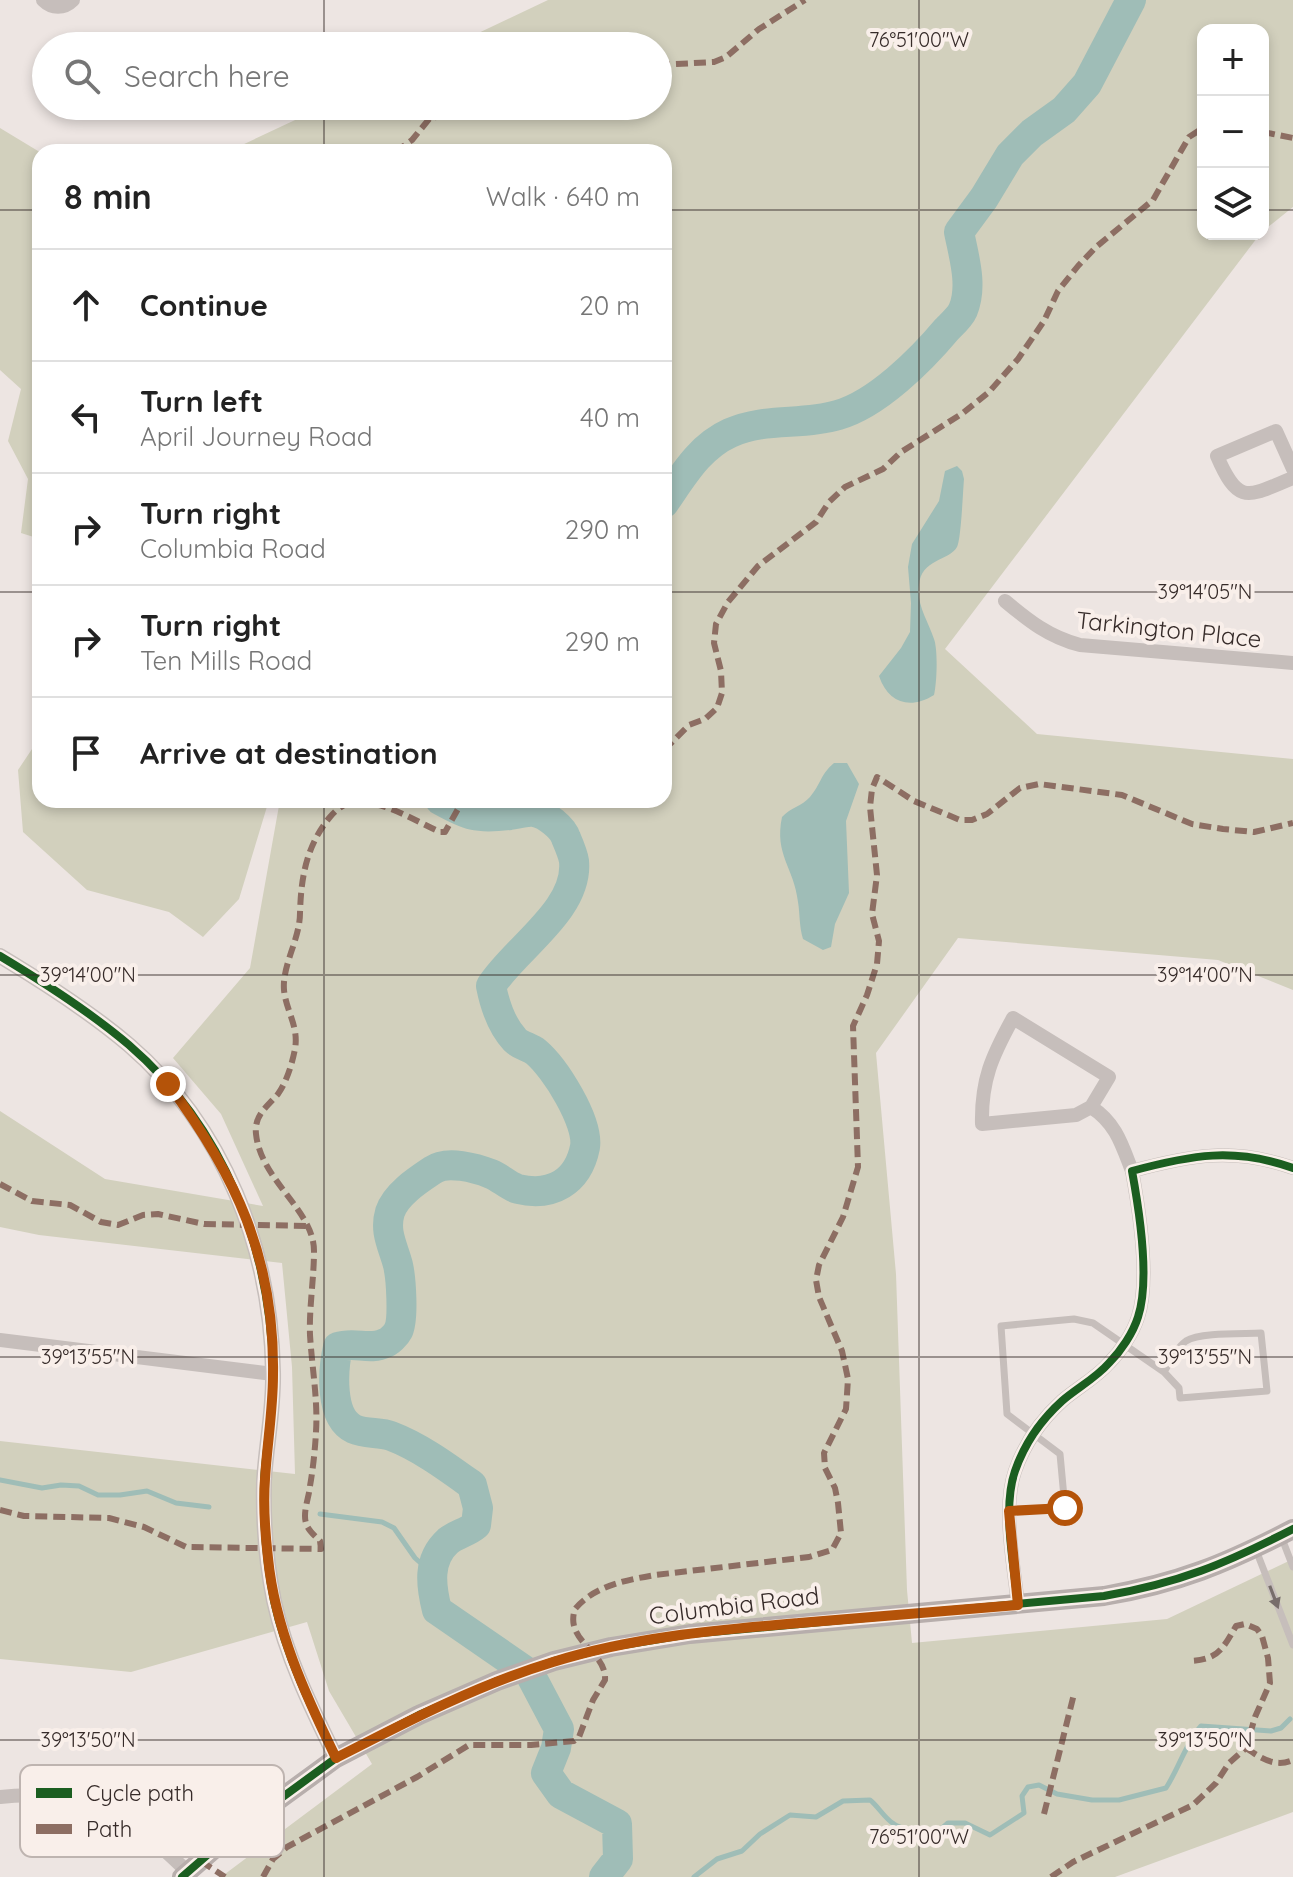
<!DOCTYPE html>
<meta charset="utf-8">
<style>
:root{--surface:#fff;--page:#f2f2f2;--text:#222;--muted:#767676;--line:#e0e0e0}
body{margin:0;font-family:Quicksand,sans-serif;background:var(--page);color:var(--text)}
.controls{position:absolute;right:24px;top:24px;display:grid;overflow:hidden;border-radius:16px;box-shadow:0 4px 12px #0003}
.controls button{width:72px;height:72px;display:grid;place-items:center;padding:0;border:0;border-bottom:2px solid var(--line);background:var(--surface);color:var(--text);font:40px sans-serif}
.stop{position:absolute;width:24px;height:24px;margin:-18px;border:6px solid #b45309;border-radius:50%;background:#fff}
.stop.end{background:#b45309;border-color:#fff;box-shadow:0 2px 8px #0008}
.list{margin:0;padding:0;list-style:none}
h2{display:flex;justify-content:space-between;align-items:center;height:104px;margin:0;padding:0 32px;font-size:34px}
h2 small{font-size:26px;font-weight:400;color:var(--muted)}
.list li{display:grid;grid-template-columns:52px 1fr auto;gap:24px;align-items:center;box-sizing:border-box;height:112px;padding:0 32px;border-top:2px solid var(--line)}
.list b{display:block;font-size:30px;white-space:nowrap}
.list p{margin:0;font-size:26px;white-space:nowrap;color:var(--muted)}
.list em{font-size:26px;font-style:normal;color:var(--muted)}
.icon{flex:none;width:44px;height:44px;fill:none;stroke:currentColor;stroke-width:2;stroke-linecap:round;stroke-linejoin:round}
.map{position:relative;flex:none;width:1293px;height:1877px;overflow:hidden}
.search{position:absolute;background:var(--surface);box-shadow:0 4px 12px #0003;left:32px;top:32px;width:640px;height:88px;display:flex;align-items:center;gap:20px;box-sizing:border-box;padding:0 28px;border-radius:44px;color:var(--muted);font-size:30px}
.panel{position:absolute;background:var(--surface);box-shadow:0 4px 12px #0003;left:32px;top:144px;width:640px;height:664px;border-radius:24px}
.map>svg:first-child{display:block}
.green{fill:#d2d0bd}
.water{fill:#9fbdb7}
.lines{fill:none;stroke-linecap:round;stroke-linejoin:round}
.stream{stroke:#9fbdb7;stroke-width:5}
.river{stroke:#9fbdb7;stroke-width:30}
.service{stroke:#c6bebb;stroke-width:7}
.minor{stroke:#c6bebb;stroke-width:14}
.tertiary{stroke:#c6bebb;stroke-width:16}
.secondary{stroke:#b7aeac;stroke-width:20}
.quiet{stroke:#8d6e63;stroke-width:6;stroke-dasharray:12 6;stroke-linecap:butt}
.cycleway-casing{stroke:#f9efea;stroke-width:13}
.cycleway{stroke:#1b5e20;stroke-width:8}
.oneway{fill:#776d6b}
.route{stroke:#b45309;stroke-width:10}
.ticks{fill:none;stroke:#362b29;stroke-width:2;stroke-opacity:0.45}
.labels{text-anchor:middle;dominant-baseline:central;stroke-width:8;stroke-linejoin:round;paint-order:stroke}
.street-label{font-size:24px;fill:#362b29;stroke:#f9efea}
.key{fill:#f9efea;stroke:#beb4b0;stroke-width:2}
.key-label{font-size:22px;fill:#362b29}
.ticks-label{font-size:20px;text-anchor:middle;fill:#362b29;stroke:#f9efea;stroke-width:8;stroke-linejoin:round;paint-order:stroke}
</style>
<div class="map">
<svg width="1293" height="1877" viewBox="0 0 1293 1877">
<rect width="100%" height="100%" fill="#ede5e2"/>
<!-- green -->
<g class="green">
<path d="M548 0H1293V207L1263 231V30H1203V234H1260L945 649 1037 734 1293 759V990L1218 960 958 938 876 1053 896 1274 907 1590 912 1643 1167 1619 1293 1559V1812L1115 1877H221L372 1764 329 1691 307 1622 131 1672 0 1659V1441L295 1474 292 1367 282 1263 39 1235 0 1227V1111L105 1179 263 1206 221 1114 173 1058 250 968 280 800H664V152H227L325 106H658V46H451Z"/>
<path d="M0 128 38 151 71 152H40V539L21 533 28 479 8 441 21 389 0 370Z"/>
<path d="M40 737V800H269L239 899 203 937 169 912 87 890 23 832 18 770Z"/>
</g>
<!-- water -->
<g class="water">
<path d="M957 466 962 471 964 479C963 490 961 541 957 547 949 561 921 559 919 585 916 604 928 621 934 639 938 650 937 682 934 695 910 710 888 703 879 676L901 648 910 632 911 603 908 567 912 544 939 501 945 471Z"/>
<path d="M834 763H847L859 784 846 821 849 893 835 924 831 947 823 950 803 939C799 926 800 914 798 902 794 867 774 855 782 817 790 808 802 806 810 797 821 784 820 775 834 763Z"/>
</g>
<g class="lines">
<!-- stream -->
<g class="stream">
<path d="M0 1480 42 1488 61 1485 79 1486 98 1495H120L147 1491 176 1503 209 1507"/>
<path d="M320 1514 382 1522 394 1528 415 1558 433 1574"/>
<path d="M694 1877 717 1859 742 1851 760 1834 790 1815 816 1817 843 1801 870 1800C878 1806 885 1819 894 1824 905 1831 922 1833 934 1835L948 1823H965L990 1835 1024 1813 1022 1796 1028 1787 1039 1785 1057 1794 1092 1800H1119L1166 1788C1179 1768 1186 1743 1201 1726L1271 1731 1281 1728 1290 1719"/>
</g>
<!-- river -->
<g class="river">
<path d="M664 503C683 476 699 447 730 433 766 417 801 426 838 415 877 404 921 360 947 329 952 324 960 317 963 310 973 286 964 257 959 232L984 198 1010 155 1032 133 1064 110 1087 84 1131 0"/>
<path d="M440 800C469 816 476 819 510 815 517 814 527 811 534 812 546 814 563 828 566 838 569 845 573 854 574 861 579 910 514 949 491 986 495 1006 501 1025 515 1040 521 1046 530 1047 536 1052 555 1068 589 1122 585 1147 578 1182 552 1197 518 1189 508 1186 501 1178 491 1174 476 1168 447 1160 433 1170 418 1180 396 1194 390 1212 384 1232 393 1246 398 1265 401 1278 404 1320 398 1331 396 1335 389 1342 385 1343 369 1351 355 1341 338 1347 333 1369 329 1417 354 1429 365 1434 380 1432 391 1436 420 1447 447 1467 472 1485L478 1508 476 1525C468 1532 455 1535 448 1541 427 1560 431 1586 437 1610L530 1674 559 1729 556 1748 546 1773 561 1794 617 1824 618 1859 604 1877"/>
</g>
<!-- service -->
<g class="service">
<path d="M1009 1511 1065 1508 1060 1454 1007 1414 1001 1326 1074 1319 1093 1323 1164 1372 1179 1388 1180 1398 1267 1391 1261 1333C1243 1334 1200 1332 1186 1341 1176 1348 1170 1362 1164 1372"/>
<path d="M1281 1536 1293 1567"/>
<path d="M1256 1550 1293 1645"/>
</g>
<!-- minor -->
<g class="minor">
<path d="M43 0C52 9 64 9 73 0"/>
<path d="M1293 469 1276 431 1217 456C1239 507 1248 496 1293 478"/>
<path d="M1005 601C1029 621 1049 637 1080 645L1293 663"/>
<path d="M1091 1107 1109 1077 1013 1018C992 1056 981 1080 982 1124L1076 1115 1091 1107C1116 1123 1122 1145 1132 1171"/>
<path d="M0 1340 273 1374"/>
<path d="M1018 1605C1014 1566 1002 1508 1015 1471 1024 1445 1041 1420 1062 1401 1077 1388 1096 1378 1109 1363 1121 1351 1133 1333 1138 1317 1150 1281 1139 1209 1132 1171 1191 1155 1234 1147 1293 1168"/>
<path d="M0 1797C48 1791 96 1800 136 1827 155 1839 171 1857 188 1872"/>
</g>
<!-- tertiary -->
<path class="tertiary" d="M0 956C45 983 89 1011 129 1045 224 1127 271 1249 273 1372 274 1409 266 1445 264 1481 263 1520 266 1562 274 1601 286 1656 311 1707 336 1758"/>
<!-- secondary -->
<path class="secondary" d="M182 1877 228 1837 336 1758 419 1715 497 1681 554 1661 611 1647 690 1634 1104 1596C1179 1583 1225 1564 1293 1529"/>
<!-- quiet -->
<g class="quiet">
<path d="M658 65 714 62 726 57 759 29 805 0"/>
<path d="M1263 132 1293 138"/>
<path d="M395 152 412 140 430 118 454 114 471 106"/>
<path d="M664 750 689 725 705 719 717 708 722 693 721 671 714 643 716 624 728 602 758 566 816 522 829 502 845 487 883 469 901 452 963 413 989 392 1018 359 1044 321 1058 291 1078 266 1096 247 1153 200 1189 137 1203 128"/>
<path d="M0 1184 32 1201 70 1205 101 1222 118 1225 143 1215 158 1214 204 1224 309 1226"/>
<path d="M0 1510 24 1516 109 1518 144 1527 186 1547 321 1549 320 1541C312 1533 305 1528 305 1516 305 1506 309 1496 310 1486 313 1469 315 1450 316 1432 318 1400 312 1368 310 1335 309 1307 314 1279 314 1251 314 1210 261 1181 256 1134 254 1115 267 1107 278 1094 287 1081 292 1064 295 1049 299 1026 286 1011 284 990 282 965 300 939 300 913 301 878 306 846 330 817 334 812 342 805 349 803 381 798 413 820 440 832H445L463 800"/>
<path d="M1246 1748C1261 1758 1275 1768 1293 1760"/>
<path d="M1044 1814 1074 1694"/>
<path d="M201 1861 225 1877"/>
<path d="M263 1877 273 1859 287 1847 417 1777 469 1745H531L574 1741 579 1737 593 1700 605 1680C607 1651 564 1642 575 1609 594 1586 626 1580 655 1575L809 1557 832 1550 841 1533 838 1503 835 1488 825 1468 824 1453 846 1409 848 1379 842 1351 819 1297 816 1280 819 1265 843 1217 858 1167 853 1026 867 995 877 964 879 941 872 914 877 875 870 807 872 789 877 777 914 801 960 820H972L987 814 1020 788 1039 784 1122 795 1192 824 1223 829 1254 832 1293 823"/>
<path d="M1051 1877 1073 1862 1193 1805 1216 1783 1229 1763 1246 1748 1255 1717 1270 1683 1268 1658 1262 1636 1257 1629 1245 1624 1236 1626C1222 1650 1218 1660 1188 1661"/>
</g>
<defs>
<g id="cycleway">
<path d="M0 956C45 983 89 1011 129 1045 224 1127 271 1249 273 1372 274 1409 266 1445 264 1481 263 1520 266 1562 274 1601 286 1656 311 1707 336 1758"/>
<path d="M1018 1605C1014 1566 1002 1508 1015 1471 1024 1445 1041 1420 1062 1401 1077 1388 1096 1378 1109 1363 1121 1351 1133 1333 1138 1317 1150 1281 1139 1209 1132 1171 1191 1155 1234 1147 1293 1168"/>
<path d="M182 1877 228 1837 336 1758 419 1715 497 1681 554 1661 611 1647 690 1634 1104 1596C1179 1583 1225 1564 1293 1529"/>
</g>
</defs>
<!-- cycleway casing -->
<use href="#cycleway" class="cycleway-casing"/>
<!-- cycleway -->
<use href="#cycleway" class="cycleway"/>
</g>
<!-- one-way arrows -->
<defs><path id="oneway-solid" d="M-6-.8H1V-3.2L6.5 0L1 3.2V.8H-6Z" transform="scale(2)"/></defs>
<use class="oneway" href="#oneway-solid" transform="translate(1274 1597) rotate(69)"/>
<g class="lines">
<!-- route -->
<path class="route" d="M168 1084C236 1175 275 1259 273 1375 273 1410 267 1444 265 1479 263 1505 265 1532 268 1558 275 1629 305 1694 336 1758 406 1722 477 1685 553 1662 632 1637 717 1630 799 1623 872 1617 945 1611 1018 1605L1009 1511 1065 1508"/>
</g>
<!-- ticks -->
<path class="ticks" d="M324 0V46M919 0V1877M324 106V152M0 210H40M664 210H1203M1263 210H1293M0 592H40M664 592H1293M324 800V1877M0 975H1293M0 1357H1293M0 1740H1293"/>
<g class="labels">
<!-- street labels -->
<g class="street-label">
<text transform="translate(1169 629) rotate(6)">Tarkington Place</text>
<text transform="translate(734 1605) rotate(-7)">Columbia Road</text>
</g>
</g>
<!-- legend -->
<rect x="20" y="1765" width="264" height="92" rx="12" class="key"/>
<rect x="36" y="1788" width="36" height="10" fill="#1b5e20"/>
<rect x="36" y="1824" width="36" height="10" fill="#8d6e63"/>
<g class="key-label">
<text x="86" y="1801">Cycle path</text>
<text x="86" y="1837">Path</text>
</g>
<g class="ticks-label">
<text x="919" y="47">76°51'00"W</text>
<text x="1205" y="599">39°14'05"N</text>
<text x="88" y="982">39°14'00"N</text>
<text x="1205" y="982">39°14'00"N</text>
<text x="88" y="1364">39°13'55"N</text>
<text x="1205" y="1364">39°13'55"N</text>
<text x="88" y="1747">39°13'50"N</text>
<text x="1205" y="1747">39°13'50"N</text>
<text x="919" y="1844">76°51'00"W</text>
</g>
</svg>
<div class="controls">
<button>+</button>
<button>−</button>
<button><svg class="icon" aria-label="layers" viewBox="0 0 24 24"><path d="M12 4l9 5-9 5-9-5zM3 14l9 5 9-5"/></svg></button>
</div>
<div class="stop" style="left:1065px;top:1508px"></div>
<div class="stop end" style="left:168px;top:1084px"></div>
<div class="search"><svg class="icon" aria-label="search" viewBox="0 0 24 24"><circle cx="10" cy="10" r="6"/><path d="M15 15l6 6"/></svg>Search here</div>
<section class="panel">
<h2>8 min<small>Walk · 640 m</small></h2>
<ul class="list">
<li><svg class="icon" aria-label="ahead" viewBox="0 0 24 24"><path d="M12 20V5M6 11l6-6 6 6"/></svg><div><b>Continue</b></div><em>20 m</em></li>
<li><svg class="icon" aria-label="left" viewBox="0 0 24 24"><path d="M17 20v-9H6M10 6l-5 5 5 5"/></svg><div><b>Turn left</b><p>April Journey Road</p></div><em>40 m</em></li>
<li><svg class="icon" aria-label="right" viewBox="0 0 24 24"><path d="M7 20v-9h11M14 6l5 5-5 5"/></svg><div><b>Turn right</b><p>Columbia Road</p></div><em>290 m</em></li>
<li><svg class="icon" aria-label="right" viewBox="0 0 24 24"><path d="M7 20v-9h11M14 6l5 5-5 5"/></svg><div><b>Turn right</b><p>Ten Mills Road</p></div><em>290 m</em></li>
<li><svg class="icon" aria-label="arrive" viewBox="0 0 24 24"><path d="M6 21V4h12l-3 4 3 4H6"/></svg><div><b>Arrive at destination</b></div></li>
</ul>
</section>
</div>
